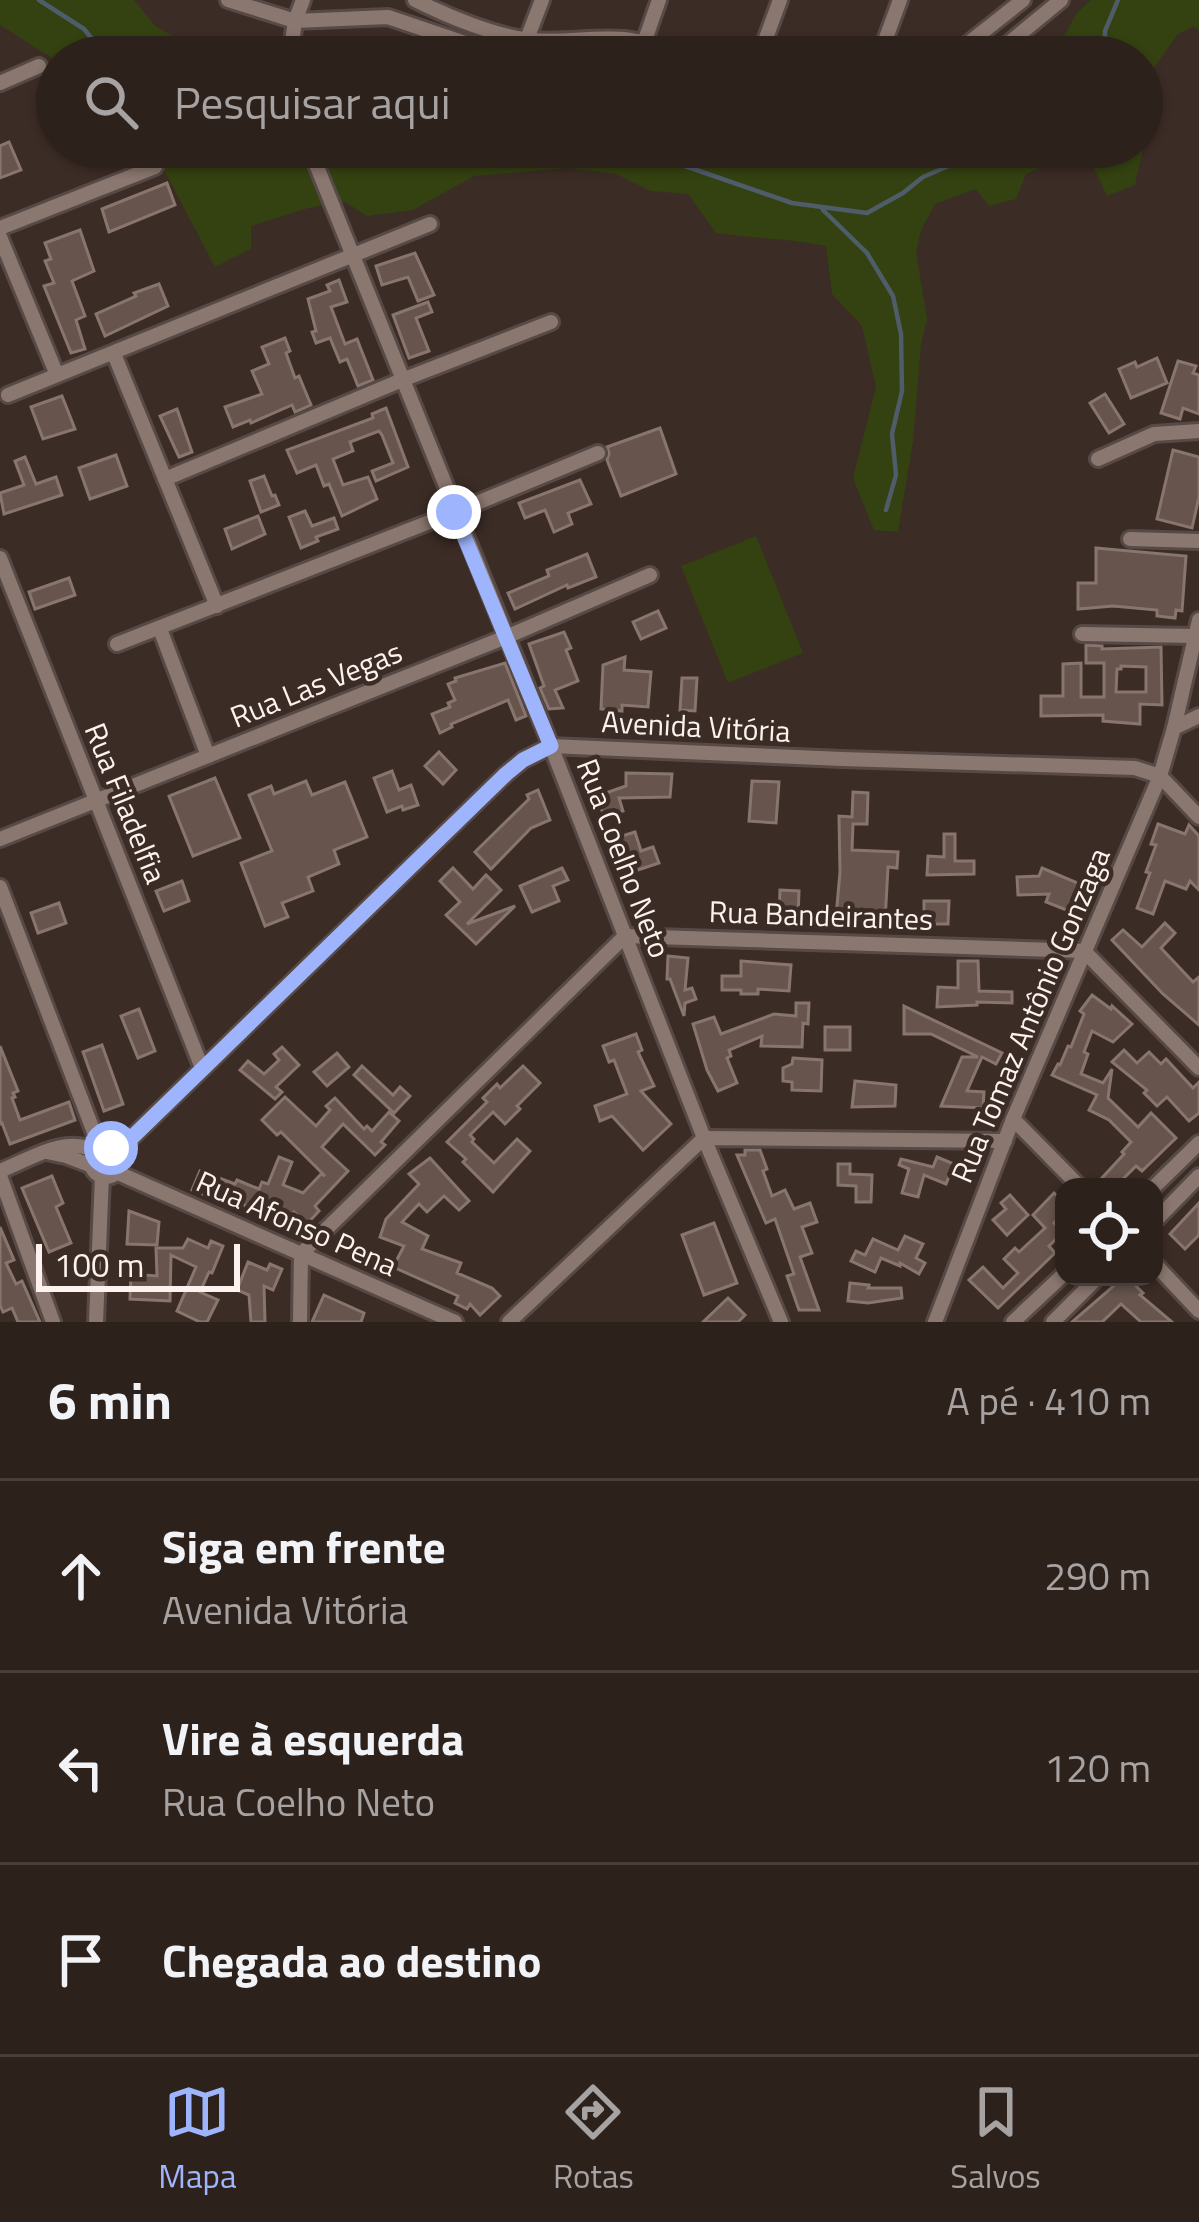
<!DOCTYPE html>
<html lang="pt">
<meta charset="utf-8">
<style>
:root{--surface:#2d211c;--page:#392e29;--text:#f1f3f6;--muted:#a7a3a3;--line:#483e3b;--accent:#9eb4fd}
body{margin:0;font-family:"Titillium Web",sans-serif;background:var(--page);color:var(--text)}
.controls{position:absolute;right:36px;bottom:36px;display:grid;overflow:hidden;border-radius:24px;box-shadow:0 3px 9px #0004}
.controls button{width:108px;height:108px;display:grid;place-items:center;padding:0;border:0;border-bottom:3px solid var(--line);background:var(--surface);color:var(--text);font:60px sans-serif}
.scale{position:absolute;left:36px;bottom:30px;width:204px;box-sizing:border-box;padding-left:12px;border:6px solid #fdf2ee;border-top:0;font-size:33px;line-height:42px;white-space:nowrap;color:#fdf2ee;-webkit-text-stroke:9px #3c2c26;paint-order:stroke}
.stop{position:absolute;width:36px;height:36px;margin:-27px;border:9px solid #9eb4fd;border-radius:50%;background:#fff}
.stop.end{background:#9eb4fd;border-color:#fff;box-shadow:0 3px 12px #0008}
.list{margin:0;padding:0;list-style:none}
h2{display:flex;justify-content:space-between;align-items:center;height:156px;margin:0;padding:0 48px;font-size:51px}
h2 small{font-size:39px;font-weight:400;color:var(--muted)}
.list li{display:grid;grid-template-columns:78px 1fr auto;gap:36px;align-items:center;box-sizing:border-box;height:192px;padding:0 48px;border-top:3px solid var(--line)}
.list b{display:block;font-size:45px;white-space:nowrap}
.list p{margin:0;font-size:39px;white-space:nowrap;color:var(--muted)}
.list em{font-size:39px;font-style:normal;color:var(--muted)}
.icon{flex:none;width:66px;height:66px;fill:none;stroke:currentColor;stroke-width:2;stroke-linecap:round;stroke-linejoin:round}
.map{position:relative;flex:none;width:1199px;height:1322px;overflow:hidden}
.search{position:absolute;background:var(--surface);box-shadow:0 3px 9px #0004;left:36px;right:36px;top:36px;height:132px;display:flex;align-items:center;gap:30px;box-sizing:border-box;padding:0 42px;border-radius:66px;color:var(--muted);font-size:45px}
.sheet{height:732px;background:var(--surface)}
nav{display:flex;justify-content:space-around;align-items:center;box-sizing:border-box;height:168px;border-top:3px solid var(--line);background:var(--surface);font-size:33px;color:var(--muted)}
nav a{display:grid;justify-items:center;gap:6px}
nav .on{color:var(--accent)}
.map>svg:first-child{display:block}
.green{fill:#344211}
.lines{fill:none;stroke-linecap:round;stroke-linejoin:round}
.stream{stroke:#4f5c6a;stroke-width:4.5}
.building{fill:#66544d;stroke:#88756e;stroke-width:3;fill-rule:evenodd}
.minor-casing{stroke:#574945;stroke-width:20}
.minor{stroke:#8a776f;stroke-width:14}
.route{stroke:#9eb4fd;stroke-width:15}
.labels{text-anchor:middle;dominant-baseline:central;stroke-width:9;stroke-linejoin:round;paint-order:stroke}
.street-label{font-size:30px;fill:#fdf2ee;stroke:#3c2c26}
</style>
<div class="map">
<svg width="1199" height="1322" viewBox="0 0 1199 1322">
<rect width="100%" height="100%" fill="#3c2c26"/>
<!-- green -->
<g class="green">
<path d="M0 0H134L155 26 210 57H57V61L0 25Z"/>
<path d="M1091 0H1199V30L1193 26 1177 35 1152 70 1143 98 1146 134 1135 185 1107 196 1085 148 1026 174 1016 199 989 206 976 189 935 204 921 230 916 252 927 319 921 344 913 441 898 532 874 530 853 478 876 387 862 326 832 294 826 246C790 239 753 238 716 233L688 194 651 191 617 174 567 168 474 176 413 210 367 216 345 202 308 208 251 226V249L215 267 152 147H768L803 157 873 161 900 147H1142V57H1053L1076 14Z"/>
<path d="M756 536 803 653 728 683 681 566Z"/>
</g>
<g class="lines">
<!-- stream -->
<g class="stream">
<path d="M39 0 84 29 107 57"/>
<path d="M1104 57 1105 31 1118 0"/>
<path d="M264 147 277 154 307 157"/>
<path d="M614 147 656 156 792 203 867 213 903 193 923 177 993 147"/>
<path d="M319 158 351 161 413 147"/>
<path d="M823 210 867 253 893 296 901 334 902 391 892 434 896 475 886 510"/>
</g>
</g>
<!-- building -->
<g class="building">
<path d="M9 142 21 170 0 178V146Z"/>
<path d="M167 183 175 205 109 232 102 209Z"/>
<path d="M80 230 94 271 72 281 85 316 76 320 85 349 71 353 44 286 54 283 45 261 51 259 45 243Z"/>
<path d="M415 253 434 295 418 301 408 277 382 285 376 266Z"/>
<path d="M339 280 347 302 331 307 345 344 357 339 373 380 358 386 347 359 340 362 330 338 316 343 312 332 316 331 308 299 330 291 327 285Z"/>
<path d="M159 284 168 306 105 336 96 314 136 296 134 293Z"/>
<path d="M428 302 432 312 416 318 429 351 409 358 393 315Z"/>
<path d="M285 338 290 351 286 353 295 378 299 376 311 405 295 412 292 405 251 423 250 420 233 427 225 407 262 394 252 371 269 364 262 347Z"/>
<path d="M1157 358 1167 383 1131 398 1119 369 1135 362 1137 367Z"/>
<path d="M1178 361 1196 366 1193 373 1199 375V414L1183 408 1180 419 1161 413Z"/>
<path d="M1105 394 1124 424 1109 433 1090 403Z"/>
<path d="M62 396 75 429 43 439 31 407Z"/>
<path d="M386 408 408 467 376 481 372 471 393 463 382 435 379 431 350 442 353 451 333 459 343 485 368 477 377 499 342 516 329 484 324 486 316 465 297 473 287 450 373 418 372 414Z"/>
<path d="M177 409 192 452 179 457 160 416Z"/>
<path d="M660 428 676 474 621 496 607 460 609 453 607 447Z"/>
<path d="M1173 450 1199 457V497L1192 528 1157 519Z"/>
<path d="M116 455 127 486 90 499 79 468Z"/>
<path d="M25 457 36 484 56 477 62 495 4 514 0 493 24 485 15 461Z"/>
<path d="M264 476 272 496 275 495 279 505 261 512 250 481Z"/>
<path d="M580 480 591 504 568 513 572 524 554 532 545 510 525 518 519 503Z"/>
<path d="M305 511 312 526 334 518 338 529 316 537 318 541 301 548 289 517Z"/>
<path d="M258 516 265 534 232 549 225 529Z"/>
<path d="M1096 548 1186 556 1182 611 1176 610 1175 618 1157 616V610L1113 606 1078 609V583H1096Z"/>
<path d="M587 554 596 577 568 588 567 585 515 609 508 593 549 576 547 570Z"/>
<path d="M69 578 75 595 35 609 29 592Z"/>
<path d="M658 611 666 628 641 639 633 622Z"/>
<path d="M564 632 571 648 566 650 578 681 555 690 563 708 549 709 540 688 544 686 529 644Z"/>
<path d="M1086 645 1102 646V649L1161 647 1162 705 1140 704V724L1103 721V715L1041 716V696H1063V664L1081 663V697H1104V663H1086ZM1121 666 1146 667V692H1116L1117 669H1121Z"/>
<path d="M625 657 624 670 651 672 648 707 622 705V711L601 709 603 665Z"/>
<path d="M505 663 526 716 516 720 508 700 451 724 452 727 440 733 432 714 450 707 448 703 455 700 448 684 456 681 455 678Z"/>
<path d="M682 678H697L695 711 680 710Z"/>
<path d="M439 752 456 770 443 784 425 766Z"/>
<path d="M392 771 399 790 411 785 418 805 403 810 402 806 387 812 374 778Z"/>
<path d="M626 773 672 774 670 797 619 798 623 811 604 817 597 796 626 786Z"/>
<path d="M215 778 240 838 193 856 169 796Z"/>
<path d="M306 781 312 795 345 782 367 837 334 850 339 864 308 877 313 891 282 903 288 917 265 926 241 863 272 851 249 795 271 786 274 794Z"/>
<path d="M752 781 779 782 776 823 749 821Z"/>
<path d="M538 790 550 820 531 828 491 869 475 852 529 799 527 795Z"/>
<path d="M853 792 868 793 867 824H853L852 850 898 852 897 868 888 867 885 922 836 917 840 872 839 816 852 817Z"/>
<path d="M1158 824 1185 834 1189 825 1199 836V890L1190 881 1186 889 1165 881 1153 914 1137 908 1150 873 1146 872 1156 845 1151 844Z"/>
<path d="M635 832 641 851 653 847 659 863 632 872 616 838Z"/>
<path d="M944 834H955V861H974V874L927 875 928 856 944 857Z"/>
<path d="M453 868 473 889 486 875 501 890 467 924 515 906 476 944 446 915 460 902 440 881Z"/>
<path d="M562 868 568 880 553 886 559 901 532 912 520 886Z"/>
<path d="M1042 868 1080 884 1069 911 1046 902 1049 894 1018 895 1017 877 1039 876Z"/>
<path d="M182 881 189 901 164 911 156 891Z"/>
<path d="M780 890 799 891 798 918H779Z"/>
<path d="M924 901H949L948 924H924Z"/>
<path d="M59 903 66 923 38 933 31 913Z"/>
<path d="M1165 923 1175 933 1161 948 1193 982 1199 977V1025L1163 994 1112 940 1123 930 1142 947Z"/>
<path d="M668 956 688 958 685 990 692 988 696 999 685 1003 684 1016 670 979H667Z"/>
<path d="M741 961 791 965 789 991 758 989V994H741V990H722V976H741Z"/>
<path d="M958 961H978L979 991 1012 992V1003L977 1002V1005L937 1007 938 987 958 988Z"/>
<path d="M1092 995 1111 1009 1112 1006 1132 1024 1113 1042 1092 1031 1084 1052 1088 1054 1081 1074 1103 1083 1112 1069 1108 1098 1138 1127 1151 1113 1176 1138 1142 1171 1136 1166 1115 1187H1109L1101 1179 1124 1154 1122 1152 1131 1142 1109 1120 1089 1110 1097 1095 1052 1075 1058 1064 1060 1065 1068 1046 1071 1047 1084 1014 1080 1011Z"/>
<path d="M796 1003H809L808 1024 803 1023 802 1047 761 1046 762 1036 729 1050 731 1056 727 1058 737 1083 718 1091 707 1070 693 1024 714 1017 721 1034 774 1014 796 1016Z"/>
<path d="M904 1006 1002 1053 996 1064 982 1057 967 1091 984 1092 983 1108 941 1106 962 1057H978L931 1034H904Z"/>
<path d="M139 1009 155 1051 138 1058 121 1016Z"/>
<rect x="825" y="1027" width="25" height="23"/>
<path d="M636 1034 642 1050 638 1052 654 1086 641 1091 671 1124 643 1150 612 1116 600 1121 595 1106 627 1094 614 1060 609 1062 603 1046Z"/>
<path d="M102 1045 123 1104 104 1111 83 1052Z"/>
<path d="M0 1046 18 1091 13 1093 15 1097 12 1098 20 1120 69 1102 75 1120 10 1144 2 1123 0 1124Z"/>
<path d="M282 1047 299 1065 276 1087 282 1092 275 1099 240 1070 248 1061 264 1074 279 1060 274 1054Z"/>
<path d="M1124 1050 1137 1063 1149 1052 1161 1064 1166 1059 1193 1088 1199 1082V1113L1189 1121 1167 1097 1157 1106 1144 1093 1147 1090 1112 1062Z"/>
<path d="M337 1053 349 1067 327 1086 314 1072Z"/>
<path d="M793 1058 822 1060 821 1091 792 1090V1082L783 1081V1068L792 1064Z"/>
<path d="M362 1066 393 1095 400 1087 410 1096 394 1113 354 1075Z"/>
<path d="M523 1066 540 1083 517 1106 520 1109 505 1124 493 1112 470 1135 474 1139 472 1142 494 1163 517 1139 530 1151 493 1192 463 1162 466 1159 447 1142 487 1102 483 1098 497 1084 500 1088Z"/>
<path d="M855 1081 896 1085 895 1106 852 1107Z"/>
<path d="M285 1097 316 1126 330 1110 326 1106 335 1098 364 1129 367 1126 372 1131 389 1112 399 1121 381 1142 385 1145 375 1155 343 1124 322 1147 348 1171 315 1206 319 1211 307 1224 294 1212 287 1230 272 1224 275 1216 244 1205 242 1210 192 1190 200 1171 235 1184 237 1180 259 1189 262 1182 268 1184 279 1157 292 1162 283 1185 303 1193 321 1174 325 1176 281 1132 277 1135 262 1120Z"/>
<path d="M745 1150H760L767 1169 763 1171 772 1196 785 1190 794 1209 810 1203 817 1222 802 1227 812 1253 800 1257 819 1310H799L787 1276 794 1274 775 1219 766 1223 737 1155H745Z"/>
<path d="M937 1157 954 1164 946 1184 924 1175 918 1197 902 1193 909 1169 899 1165 901 1159 933 1167Z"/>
<path d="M430 1158 469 1201 459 1210 444 1196 427 1212 419 1204 402 1222 428 1236 422 1249 461 1263 457 1273 492 1288 500 1296 480 1315 470 1304 467 1309 455 1303 458 1296 393 1267 404 1246 380 1237 386 1219 419 1184 409 1174Z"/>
<path d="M838 1164H850V1174L872 1175 871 1202H856V1186L838 1185Z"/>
<path d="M52 1176 63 1203 56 1207 71 1243 49 1252 22 1188Z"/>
<path d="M1054 1193 1064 1202V1212L1054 1223 1063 1232 1049 1246 1055 1253 998 1308 969 1280 983 1267 1003 1288 1018 1273 1004 1259 1015 1248 1019 1252 1045 1228 1033 1215Z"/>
<path d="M1010 1195 1028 1215 1007 1235 993 1220 1006 1209 1001 1203Z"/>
<path d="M1199 1203V1235L1185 1249 1170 1234Z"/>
<path d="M129 1211 159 1222 157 1245 127 1244Z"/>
<path d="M714 1223 737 1283 704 1295 682 1235Z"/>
<path d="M0 1227 14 1260 6 1263 16 1284 22 1281 40 1322H18L12 1308 3 1312 0 1305Z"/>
<path d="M905 1236 923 1244 916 1258 925 1263 919 1274 900 1263V1266L881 1258 875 1272 851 1261 856 1251 865 1255 873 1239 898 1250Z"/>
<path d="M188 1239 208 1248 211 1241 223 1246 212 1273 209 1272 200 1292 218 1300 207 1322H200L177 1311 196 1267 171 1255 170 1301 130 1299 131 1274 157 1276 156 1248H183Z"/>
<path d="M248 1262 267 1270 270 1264 282 1269 273 1290 264 1286 265 1322H251L249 1295 237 1290Z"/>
<path d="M1124 1277H1127L1143 1293 1140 1295 1172 1322H1141L1121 1304 1102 1322H1072Z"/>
<path d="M850 1283 869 1285 868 1288H901L902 1298 868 1303 848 1301Z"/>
<path d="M324 1295 364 1313 361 1322H312Z"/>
<path d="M728 1298 745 1315 738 1322H703Z"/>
</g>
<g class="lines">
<defs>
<g id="minor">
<path d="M228 0 295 21 388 17 506 57"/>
<path d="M415 0C447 16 495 36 530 40 586 45 624 25 677 57"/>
<path d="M290 57 295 21 303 0"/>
<path d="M520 57 542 0"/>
<path d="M639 57 659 0"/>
<path d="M759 57 780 0"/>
<path d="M879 57 900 0"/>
<path d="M951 57 1023 0"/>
<path d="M992 57 1061 0"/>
<path d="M0 83 39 66"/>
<path d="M309 147 551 746 704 1138 781 1322"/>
<path d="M0 228 155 167"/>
<path d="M0 237 57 375"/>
<path d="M114 354 217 606"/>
<path d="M8 395 430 224"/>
<path d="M1098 459 1154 434 1199 431"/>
<path d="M165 479 402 380 551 322"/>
<path d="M1130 539 1199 541"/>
<path d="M0 558 202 1068"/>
<path d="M160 629 208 756"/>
<path d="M1082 634 1195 636"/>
<path d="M117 644 455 512 598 453"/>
<path d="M1174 728 1199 716"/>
<path d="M0 839 506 637 650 575"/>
<path d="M0 887 100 1148"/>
<path d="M1013 1119 1080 1187"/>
<circle cx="106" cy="1162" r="15"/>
<path d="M47 1152 66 1156 92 1166"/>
<path d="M117 1152 506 774 523 760 551 746 842 759 1135 768 1160 776 1199 817"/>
<path d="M0 1171C31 1159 64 1135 96 1151"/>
<path d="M116 1172 455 1322"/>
<path d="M0 1176 53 1322"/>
<path d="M1154 1187 1199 1143"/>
<path d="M1154 1222 1199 1176"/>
<path d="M1154 1263 1199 1311"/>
<path d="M96 1322 102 1176"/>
<path d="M300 1322 301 1254 625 936 1084 951 1199 1068"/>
<path d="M509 1322 704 1138 1005 1141"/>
<path d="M935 1322 1013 1119 1160 776 1174 728 1199 620"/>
<path d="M1013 1322 1064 1274"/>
<path d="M1053 1322 1098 1277"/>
</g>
</defs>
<!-- minor casing -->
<use href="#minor" class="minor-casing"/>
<!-- minor -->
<use href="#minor" class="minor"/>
</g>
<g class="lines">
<!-- route -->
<path class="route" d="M111 1148 117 1152 506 774 523 760 551 746 454 512"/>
</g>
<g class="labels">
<!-- street labels -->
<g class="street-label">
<text transform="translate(316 684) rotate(-22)">Rua Las Vegas</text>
<text transform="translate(696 726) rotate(3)">Avenida Vitória</text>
<text transform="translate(126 803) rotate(68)">Rua Filadelfia</text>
<text transform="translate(624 858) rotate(69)">Rua Coelho Neto</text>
<text transform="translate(821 915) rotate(2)">Rua Bandeirantes</text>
<text transform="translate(1030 1015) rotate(-67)">Rua Tomaz Antônio Gonzaga</text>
<text transform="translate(297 1223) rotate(24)">Rua Afonso Pena</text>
</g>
</g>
</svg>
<div class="controls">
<button><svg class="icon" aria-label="locate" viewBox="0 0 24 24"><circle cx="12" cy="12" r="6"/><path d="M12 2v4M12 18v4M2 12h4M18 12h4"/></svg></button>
</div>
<div class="scale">100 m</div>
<div class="stop" style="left:111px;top:1148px"></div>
<div class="stop end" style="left:454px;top:512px"></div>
<div class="search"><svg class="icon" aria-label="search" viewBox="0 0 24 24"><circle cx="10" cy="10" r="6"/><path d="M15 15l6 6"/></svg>Pesquisar aqui</div>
</div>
<section class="sheet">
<h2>6 min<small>A pé · 410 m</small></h2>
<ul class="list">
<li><svg class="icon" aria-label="ahead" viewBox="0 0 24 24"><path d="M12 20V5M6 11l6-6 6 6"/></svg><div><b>Siga em frente</b><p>Avenida Vitória</p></div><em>290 m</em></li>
<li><svg class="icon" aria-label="left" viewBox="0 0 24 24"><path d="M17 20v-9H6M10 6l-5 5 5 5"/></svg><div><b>Vire à esquerda</b><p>Rua Coelho Neto</p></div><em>120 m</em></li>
<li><svg class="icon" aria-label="arrive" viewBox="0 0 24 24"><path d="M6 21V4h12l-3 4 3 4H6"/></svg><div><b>Chegada ao destino</b></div></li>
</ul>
</section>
<nav>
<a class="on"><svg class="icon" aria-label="map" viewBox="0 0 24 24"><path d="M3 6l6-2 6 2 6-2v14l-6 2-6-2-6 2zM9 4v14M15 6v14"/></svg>Mapa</a>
<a><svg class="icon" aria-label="directions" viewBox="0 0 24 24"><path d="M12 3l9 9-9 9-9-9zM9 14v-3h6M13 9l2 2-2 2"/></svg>Rotas</a>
<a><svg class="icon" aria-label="saved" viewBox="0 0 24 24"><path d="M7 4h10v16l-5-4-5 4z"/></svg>Salvos</a>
</nav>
